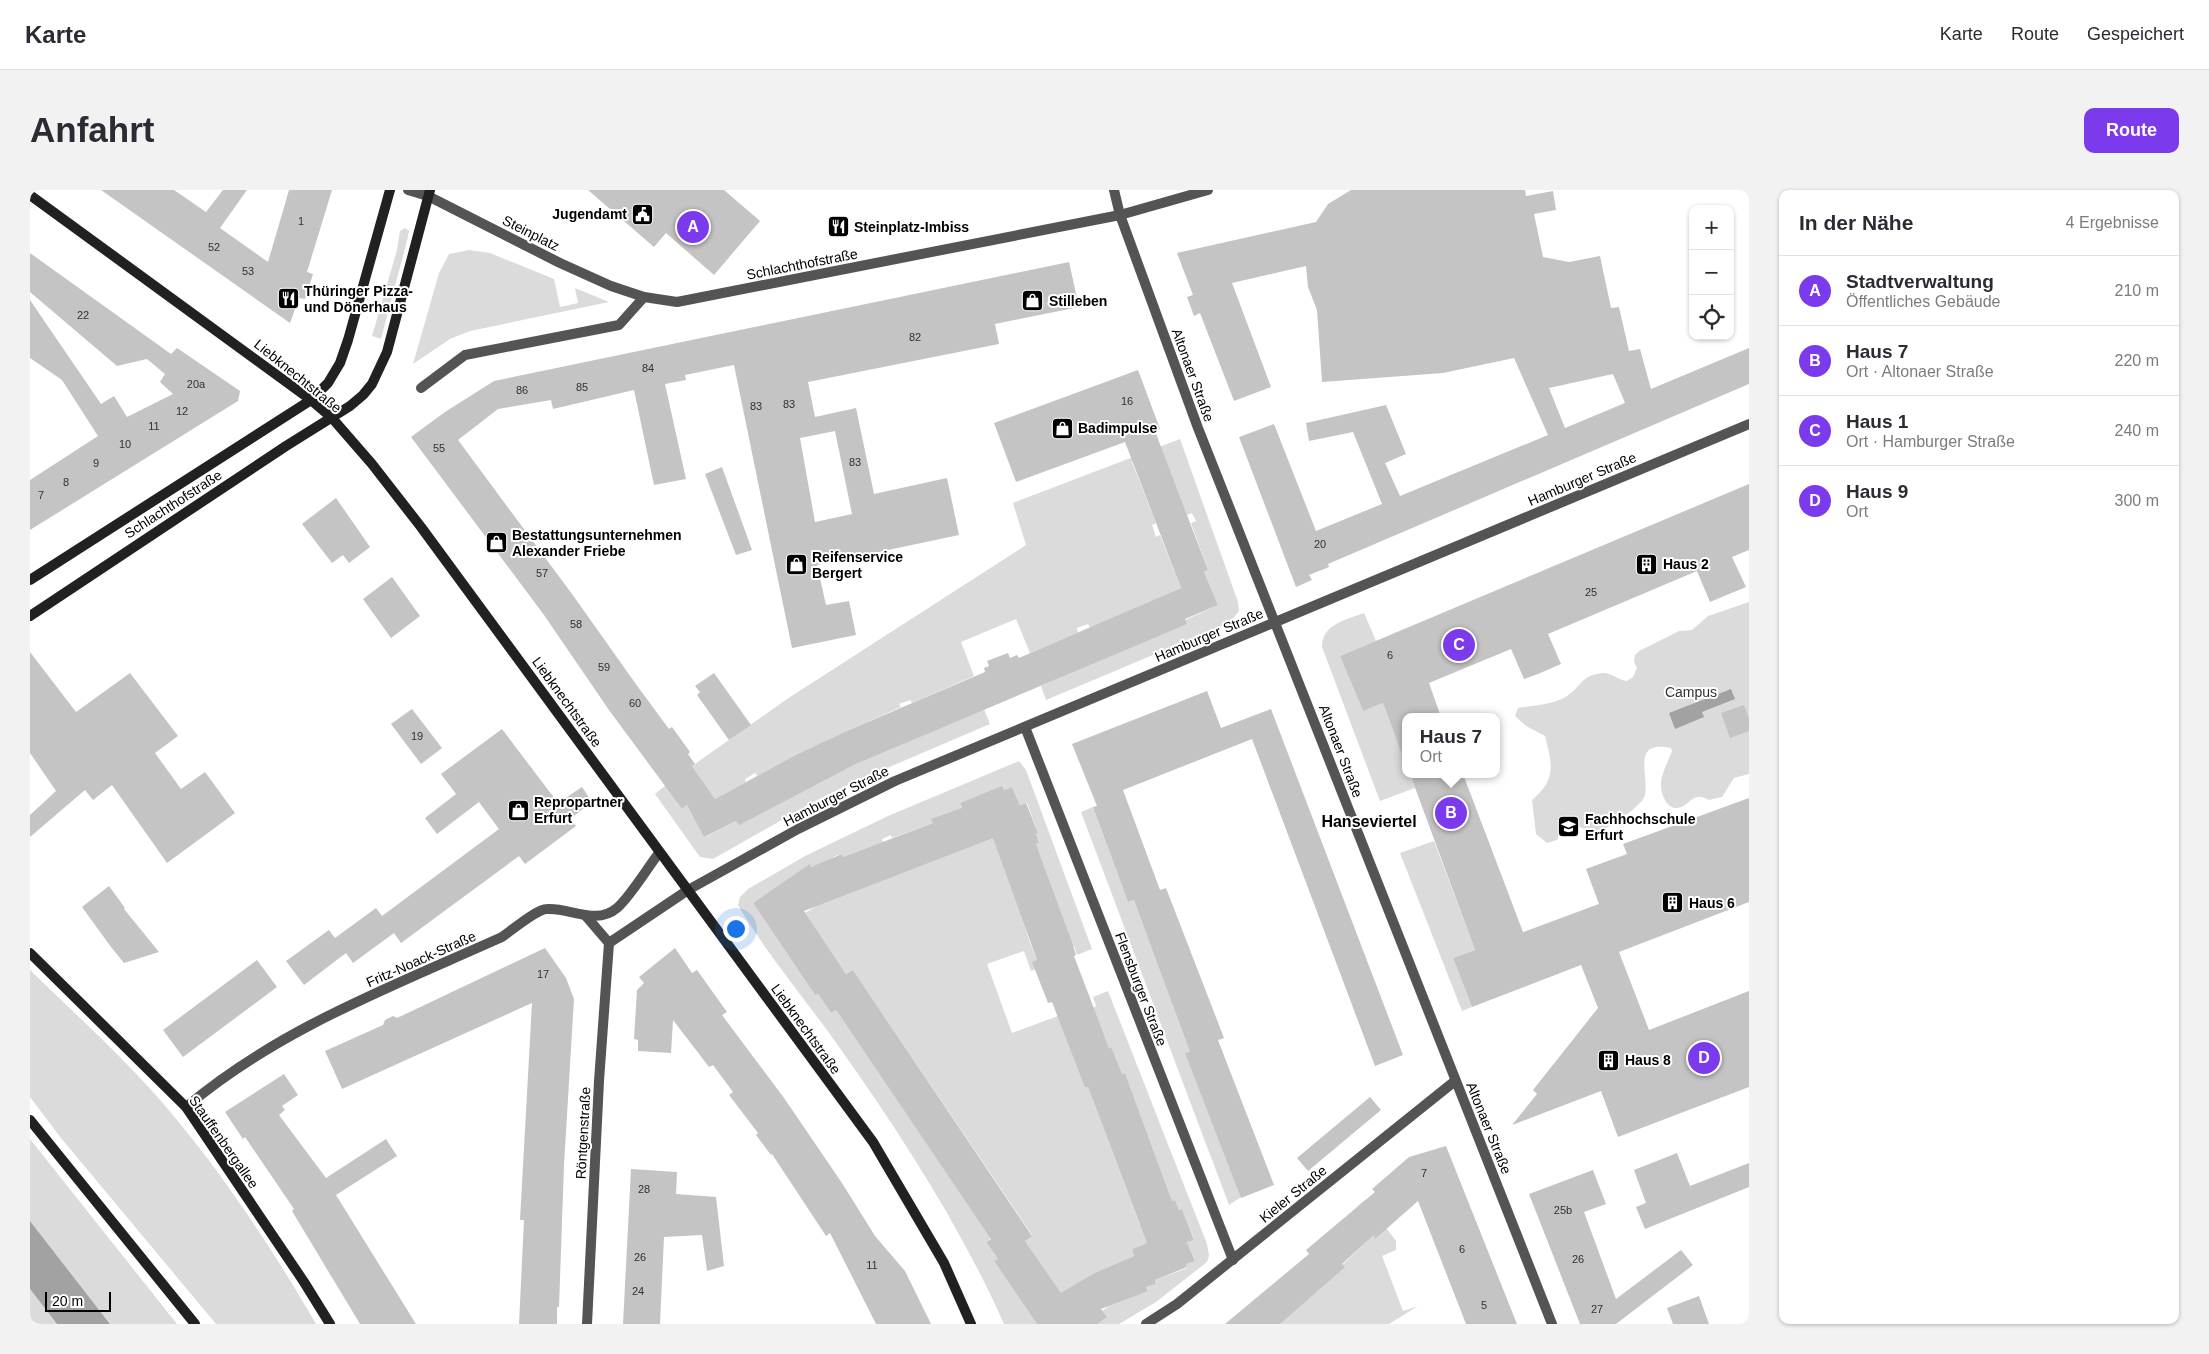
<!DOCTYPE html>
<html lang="de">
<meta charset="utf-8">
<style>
:root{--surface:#fff;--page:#f2f2f3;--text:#2b2b33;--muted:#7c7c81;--line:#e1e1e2;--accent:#7c3aed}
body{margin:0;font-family:Helvetica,sans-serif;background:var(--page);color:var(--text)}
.controls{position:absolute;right:15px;top:15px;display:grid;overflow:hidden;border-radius:10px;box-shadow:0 1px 4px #0004}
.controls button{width:45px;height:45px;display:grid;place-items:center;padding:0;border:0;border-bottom:1px solid var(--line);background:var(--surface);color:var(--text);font:25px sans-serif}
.scale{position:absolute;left:15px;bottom:12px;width:66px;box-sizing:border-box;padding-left:5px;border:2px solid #000;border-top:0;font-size:14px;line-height:18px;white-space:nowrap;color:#000;-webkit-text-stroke:4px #fff;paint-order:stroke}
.you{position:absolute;left:705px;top:738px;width:18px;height:18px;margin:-12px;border:4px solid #fff;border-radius:50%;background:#1a73e8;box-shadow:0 0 0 8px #1a73e833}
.badge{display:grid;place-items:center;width:32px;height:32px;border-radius:50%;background:var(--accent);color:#fff;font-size:16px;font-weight:700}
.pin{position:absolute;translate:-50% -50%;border:2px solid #fff;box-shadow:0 1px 5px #0006}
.popup{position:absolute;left:1372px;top:523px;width:98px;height:65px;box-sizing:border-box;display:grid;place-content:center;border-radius:10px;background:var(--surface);filter:drop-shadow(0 1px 4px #0005);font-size:16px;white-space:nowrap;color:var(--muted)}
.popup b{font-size:19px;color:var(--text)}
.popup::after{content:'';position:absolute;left:50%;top:100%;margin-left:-10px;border:10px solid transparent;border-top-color:var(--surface)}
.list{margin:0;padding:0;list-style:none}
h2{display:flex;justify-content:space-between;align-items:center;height:65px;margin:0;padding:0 20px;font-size:21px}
h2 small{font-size:16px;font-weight:400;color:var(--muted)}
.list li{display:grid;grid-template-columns:32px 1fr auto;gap:15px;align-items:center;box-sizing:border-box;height:70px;padding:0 20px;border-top:1px solid var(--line)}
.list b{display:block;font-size:19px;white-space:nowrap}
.list p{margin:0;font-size:16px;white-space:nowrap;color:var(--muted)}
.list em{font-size:16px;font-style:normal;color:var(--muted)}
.icon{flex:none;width:28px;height:28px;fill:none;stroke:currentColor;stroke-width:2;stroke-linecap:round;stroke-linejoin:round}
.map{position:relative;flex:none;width:1719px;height:1134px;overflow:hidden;border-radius:10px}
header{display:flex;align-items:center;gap:30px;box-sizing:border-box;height:70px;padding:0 25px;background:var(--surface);border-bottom:1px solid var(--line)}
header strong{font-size:24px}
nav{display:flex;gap:28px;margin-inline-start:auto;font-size:18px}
.intro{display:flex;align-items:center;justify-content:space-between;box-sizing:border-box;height:120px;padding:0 30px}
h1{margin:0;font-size:35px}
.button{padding:12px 22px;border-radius:10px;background:var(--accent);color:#fff;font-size:18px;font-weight:700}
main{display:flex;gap:30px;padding:0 30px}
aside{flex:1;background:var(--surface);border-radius:10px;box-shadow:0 1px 4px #0004}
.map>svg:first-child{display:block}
.green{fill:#dbdbdb}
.water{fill:#a2a2a2}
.building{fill:#c4c4c4;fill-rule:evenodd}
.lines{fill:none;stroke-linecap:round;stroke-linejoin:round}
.street{stroke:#545454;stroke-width:10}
.secondary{stroke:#212121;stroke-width:10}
.labels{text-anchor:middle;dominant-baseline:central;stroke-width:4;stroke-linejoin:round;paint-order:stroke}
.number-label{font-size:11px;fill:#313131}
.poi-label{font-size:14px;font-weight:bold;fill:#000;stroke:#fff;text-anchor:start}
.street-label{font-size:14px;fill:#000;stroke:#fff}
.park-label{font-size:14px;fill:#323232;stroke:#fff}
.quarter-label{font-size:16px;font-weight:bold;fill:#000;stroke:#fff}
</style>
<header>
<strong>Karte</strong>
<nav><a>Karte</a><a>Route</a><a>Gespeichert</a></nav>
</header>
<div class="intro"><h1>Anfahrt</h1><a class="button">Route</a></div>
<main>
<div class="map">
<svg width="1719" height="1134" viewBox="0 0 1719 1134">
<rect width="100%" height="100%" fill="#fff"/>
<!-- green -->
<g class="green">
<path d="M375 38 379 41 377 51 351 149 342 146 367 60 370 41Z"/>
<path d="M439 60 460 63 524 89 530 117 548 113 545 98 579 112 440 141 420 149 383 174 409 83 419 64Z"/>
<path d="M1150 249 1208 412 1209 421 1199 433 1016 510 1011 496 1188 415 1174 382 1178 380 1161 333 1166 331 1162 323 1157 325 1132 261 1102 272 1126 333 1122 335 1126 347 1130 345 1151 398 1060 438 1058 434 1047 438 1048 443 1000 463 986 429 931 452 944 486 882 513 880 510 869 514 871 517 819 540 727 586 725 583 715 589 716 592 685 609 662 576 757 509 996 355 983 313Z"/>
<path d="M1719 412V584L1704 588 1692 607 1679 610C1661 600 1661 617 1647 618 1642 619 1637 614 1635 610 1625 592 1636 578 1642 561L1641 558C1601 550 1619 584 1615 605 1613 615 1577 641 1567 641 1556 642 1546 634 1535 631L1527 650 1517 653 1506 644 1502 610C1527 589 1522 574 1515 546L1496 536 1485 526 1488 518C1504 515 1523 515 1537 506 1551 497 1550 486 1572 483 1581 482 1588 490 1597 491L1603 487 1607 478 1604 472 1605 465 1609 461 1649 441 1662 440 1678 426Z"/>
<path d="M1334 423 1346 451 1310 466 1333 521 1353 513 1376 575V584H1380L1385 598 1350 611 1292 457C1292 434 1316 430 1334 423Z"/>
<path d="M954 519 960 534 822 593 787 610 683 669 670 667 625 604 636 595 652 619 657 615 675 647 706 631 709 634 826 574Z"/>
<path d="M989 571 996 580 1062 759 1047 765 1044 756 1041 757 1036 736 1006 654 1009 653 1006 644 1008 643 997 613 990 615 982 597 974 600 972 597 930 613 932 619 902 629 903 633 862 648 861 645 852 649 853 652 813 667 811 664 803 667 804 671 781 677 780 675 723 713 785 805 788 804 801 823 806 820 961 1048 956 1052 968 1069 964 1071 1007 1134H974C930 1035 870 943 807 854 775 809 736 763 708 715L710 707 718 699 775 666 858 626Z"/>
<path d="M1063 617 1098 712 1104 710 1160 862 1156 863 1211 1007 1199 1015 1051 622Z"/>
<path d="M966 640 999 750 1010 778 1001 781 994 761 957 774 982 843 1028 826 1055 898 1058 897 1110 1035 1124 1050 1102 1059 1104 1066 1064 1083 1051 1091 1037 1112 995 1051 1002 1045 823 780 816 784 775 723 794 711Z"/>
<path d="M1404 651 1445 760 1423 768 1442 817 1432 821 1370 663Z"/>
<path d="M0 780C48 827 99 872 142 924 195 987 245 1063 286 1134H186L31 948 0 907Z"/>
<path d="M1078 801 1177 1054 1179 1066 1177 1072 1126 1112 1089 1134H1068L1077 1127 1072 1121 1079 1116 1118 1100 1116 1097 1126 1094 1125 1090 1157 1078 1156 1074 1165 1070 1157 1052 1164 1049 1152 1019 1149 1020 1145 1010 1142 1011 1095 883 1089 885 1081 857 1079 858 1063 818 1066 816 1063 807Z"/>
<path d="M0 949 147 1134H80L0 1031Z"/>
<path d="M1335 1010 1366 1051V1060L1352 1066 1373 1121 1388 1116 1359 1134H1250L1348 1041 1327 1017Z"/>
<path d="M0 1099 27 1134H0Z"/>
</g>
<!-- water -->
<g class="water">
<path d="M1701 499 1705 509 1672 522 1674 527 1645 539 1639 523Z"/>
<path d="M0 1031 80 1134H27L0 1099Z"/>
</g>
<!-- building -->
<g class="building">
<path d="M71 0H144L176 22 193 0H217L190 38 238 72 259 0H302L277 82 283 84 275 109 269 108 260 133Z"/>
<path d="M558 0H694L730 31 684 85 636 43 624 57Z"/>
<path d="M1321 0H1495L1496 6 1523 1 1526 20 1504 24 1513 67 1539 72 1570 66 1581 118 1589 117 1599 161 1610 159 1621 199 1719 158V194L1298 374 1299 377 1279 385 1282 390 1266 397 1209 247 1244 234 1286 341 1352 314 1323 242 1279 251 1276 233 1356 215 1376 264 1355 273 1370 306 1518 245 1484 168 1413 183 1292 192 1287 120 1278 97 1276 76 1202 93 1241 197 1204 211 1170 123 1164 126 1157 107 1163 105 1147 63 1286 32 1298 14ZM1583 184 1595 213 1535 238 1519 198Z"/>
<path d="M0 63 141 164 147 158 210 201 208 211 0 340V290L68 246 32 190 0 168V110L71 214 84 206 97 227 143 204 130 192 135 184 117 169 87 176 0 102Z"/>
<path d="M1039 72 1049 117 965 134 969 154 778 192 785 227 826 218 844 304 917 288 929 345 787 375 796 415 819 411 826 445 762 458 704 175 655 185 656 190 635 194 656 289 624 295 604 200 523 219 521 210 468 219 428 250 542 404 608 497 639 539 642 537 660 562 658 564 665 574 662 576 685 609 764 566 819 540 955 482 954 478 959 476 957 471 978 463 980 468 987 465 989 468 1151 398 1095 252 986 292 964 233 1108 180 1130 239 1125 241 1178 380 1174 382 1188 415 1155 429 1157 434 826 574 709 635 706 631 674 647 657 615 652 619 579 520 514 425 381 247 415 222 464 191ZM805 241 822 324 785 332 770 248Z"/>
<path d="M692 277 722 360 706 365 675 284Z"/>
<path d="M1719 294V360L1702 367 1716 397 1680 412 1667 381 1518 444 1531 474 1508 484 1494 489 1481 459 1399 493 1411 527H1376V570H1374L1353 513 1333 521 1310 466Z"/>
<path d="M306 308 340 357 319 373 313 365 302 373 272 334Z"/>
<path d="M362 387 390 426 361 448 333 409Z"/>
<path d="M0 462 46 522 100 483 148 546 125 563 151 599 175 582 205 623 137 673 82 595 63 610 55 600 0 647V625L26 601 0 563Z"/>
<path d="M684 483 721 535 699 550 667 505 670 502 665 496Z"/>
<path d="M1177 501 1191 538 1241 519 1373 865 1345 876 1222 549 1093 600 1130 700 1136 698 1194 848 1188 850 1244 995 1211 1008 1155 863 1160 862 1123 762 1104 710 1098 712 1063 617 1067 616 1042 554Z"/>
<path d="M1714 515 1719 529V541L1700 548 1691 523Z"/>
<path d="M382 519 412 558 391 574 361 534Z"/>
<path d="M472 539 528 613 552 597 562 612 540 629 546 636 495 674 489 666 371 753 364 743 323 773 316 763 274 795 256 771 299 740 305 748 346 718 352 726 469 639 449 612 407 644 395 628 426 604 411 584Z"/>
<path d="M1380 584H1433L1493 742 1569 714 1556 679 1597 664 1593 654 1719 608V712L1589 762 1619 840 1719 801V897L1588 947 1571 901 1482 935 1507 904 1503 900 1568 818 1551 775 1442 817 1423 768 1445 760Z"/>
<path d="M972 596 974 600 982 597 990 615 996 613 1008 643 1006 644 1009 653 1006 654 1042 752 1046 765 1044 766 1079 858 1081 857 1092 884 1095 883 1142 1011 1145 1010 1149 1020 1152 1019 1164 1050 1157 1052 1165 1071 1156 1074 1157 1077 1125 1090 1126 1094 1116 1097 1118 1101 1071 1119 1077 1127 1068 1134H1007L964 1071 968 1069 956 1052 961 1049 806 820 801 823 788 804 785 805 723 713 780 674 781 677 812 664 813 667 903 633 901 629 932 618 930 613ZM963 648 1007 770 1002 772 1018 813 1022 812 1055 898 1058 897 1117 1053 1102 1059 1104 1066 1064 1083 1031 1103 995 1051 1002 1046 823 780 816 784 774 721Z"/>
<path d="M79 696 95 718 94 719 129 762 94 773 81 757 52 717Z"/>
<path d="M515 758 536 788 544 809 534 975 529 1117H527V1134H489L494 1030H490L502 813 312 899 295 861 353 835 355 830 363 826 367 828Z"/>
<path d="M645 758 662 783 667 780 697 822 692 825 754 908 812 993 845 1046 875 1081 901 1134H846L800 1043 796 1046 742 964 741 965 726 945 728 943 699 905 703 902 683 875 679 877 643 830 641 863 608 861V850L604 849 607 800 614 793 609 787Z"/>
<path d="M227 770 247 797 153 867 133 840Z"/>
<path d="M254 884 268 905 252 916 255 920 249 925 296 988 356 949 367 966 306 1005 386 1134H330L262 1021 264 1019 215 947 213 949 195 922Z"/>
<path d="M1340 907 1351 920 1278 981 1267 968Z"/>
<path d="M1416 956 1487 1134H1436L1388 1011 1345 1049 1344 1045 1312 1074 1315 1077 1250 1134H1195L1279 1064 1276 1060 1345 1002 1342 999 1379 967Z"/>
<path d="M1647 963 1660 996 1719 973V997L1615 1039 1606 1017 1616 1013 1604 980Z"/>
<path d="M601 979 647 982 646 1004 686 1007 694 1076 677 1081 672 1045 634 1047 630 1134H593Z"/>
<path d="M1563 980 1576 1014 1554 1022 1586 1109 1651 1060 1663 1075 1586 1134H1550L1499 1004Z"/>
<path d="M1669 1106 1679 1134H1643L1637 1118Z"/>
</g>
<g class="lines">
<!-- street -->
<g class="street">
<path d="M378 0 398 6 530 73 581 96 614 107 647 112 1090 25 1178 0"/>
<path d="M1084 0 1090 25 1168 238 1522 1134"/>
<path d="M391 198 435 165 589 135 614 107"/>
<path d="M995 537 1203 1070"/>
<path d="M555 725 579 753 569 891 557 1134"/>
<path d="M579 753 658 700 768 639 865 591 1719 234"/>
<path d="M156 917C248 839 363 796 472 747 482 740 507 719 517 719 539 717 566 736 587 718 600 707 618 677 629 663"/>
<path d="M1116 1134 1147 1114 1425 891"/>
</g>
<!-- secondary -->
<g class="secondary">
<path d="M0 5 281 210 302 228 342 274 391 337 843 952 914 1073 941 1134"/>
<path d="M0 390 281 210 298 193 310 173 318 150 360 0"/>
<path d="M0 426 256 256 320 216 333 205 342 194 357 162 400 0"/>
<path d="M0 763 156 917 274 1092 300 1134"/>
<path d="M0 930 165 1134"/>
</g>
</g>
<!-- icons -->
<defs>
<symbol id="civic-square" viewBox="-11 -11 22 22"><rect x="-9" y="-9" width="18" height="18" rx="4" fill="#000" stroke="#fff"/><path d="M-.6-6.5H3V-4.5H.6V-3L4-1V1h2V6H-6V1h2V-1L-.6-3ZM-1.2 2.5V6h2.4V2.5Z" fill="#fff"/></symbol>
<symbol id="restaurant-square" viewBox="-11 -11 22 22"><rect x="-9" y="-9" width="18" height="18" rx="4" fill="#000" stroke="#fff"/><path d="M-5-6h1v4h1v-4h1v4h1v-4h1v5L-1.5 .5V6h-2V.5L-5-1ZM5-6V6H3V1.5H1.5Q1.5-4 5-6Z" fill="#fff"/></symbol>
<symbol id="shop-square" viewBox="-11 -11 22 22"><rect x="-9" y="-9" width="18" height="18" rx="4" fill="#000" stroke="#fff"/><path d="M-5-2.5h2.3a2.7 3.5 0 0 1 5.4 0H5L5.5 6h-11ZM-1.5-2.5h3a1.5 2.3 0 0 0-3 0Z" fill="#fff"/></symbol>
<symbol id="building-square" viewBox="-11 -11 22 22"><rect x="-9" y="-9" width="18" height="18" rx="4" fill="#000" stroke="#fff"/><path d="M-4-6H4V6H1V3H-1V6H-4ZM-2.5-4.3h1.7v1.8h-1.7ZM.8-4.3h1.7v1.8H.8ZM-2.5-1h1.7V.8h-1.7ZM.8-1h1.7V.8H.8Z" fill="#fff"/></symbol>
<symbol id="university-square" viewBox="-11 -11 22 22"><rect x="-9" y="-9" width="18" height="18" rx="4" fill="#000" stroke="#fff"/><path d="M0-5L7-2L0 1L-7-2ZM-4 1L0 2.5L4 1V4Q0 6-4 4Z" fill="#fff"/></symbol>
</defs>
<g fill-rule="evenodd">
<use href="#civic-square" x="600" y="12" width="25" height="25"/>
<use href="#restaurant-square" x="796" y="24" width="25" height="25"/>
<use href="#restaurant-square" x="246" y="96" width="25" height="25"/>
<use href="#shop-square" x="990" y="98" width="25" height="25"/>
<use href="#shop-square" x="1020" y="226" width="25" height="25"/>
<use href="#shop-square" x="454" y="340" width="25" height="25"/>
<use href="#building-square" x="1604" y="362" width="25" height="25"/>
<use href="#shop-square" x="754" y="362" width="25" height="25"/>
<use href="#shop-square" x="476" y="608" width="25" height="25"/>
<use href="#university-square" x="1526" y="624" width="25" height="25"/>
<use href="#building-square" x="1630" y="700" width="25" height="25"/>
<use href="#building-square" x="1566" y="858" width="25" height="25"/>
</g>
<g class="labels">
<!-- number labels -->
<g class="number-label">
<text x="271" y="31">1</text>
<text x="184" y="57">52</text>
<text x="218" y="81">53</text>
<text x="53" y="125">22</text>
<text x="885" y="147">82</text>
<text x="618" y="178">84</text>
<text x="166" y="194">20a</text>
<text x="552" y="197">85</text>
<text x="492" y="200">86</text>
<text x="1097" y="211">16</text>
<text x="759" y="214">83</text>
<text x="726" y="216">83</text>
<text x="152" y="221">12</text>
<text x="124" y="236">11</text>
<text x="95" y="254">10</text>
<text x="409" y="258">55</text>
<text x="825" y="272">83</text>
<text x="66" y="273">9</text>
<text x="36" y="292">8</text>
<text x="11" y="305">7</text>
<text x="1290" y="354">20</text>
<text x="512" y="383">57</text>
<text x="1561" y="402">25</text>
<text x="546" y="434">58</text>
<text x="1360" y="465">6</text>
<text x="574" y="477">59</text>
<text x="605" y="513">60</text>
<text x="387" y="546">19</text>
<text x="513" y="784">17</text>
<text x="1394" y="983">7</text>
<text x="614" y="999">28</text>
<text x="1533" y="1020">25b</text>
<text x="1432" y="1059">6</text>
<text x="610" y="1067">26</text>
<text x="1548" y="1069">26</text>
<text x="842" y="1075">11</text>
<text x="608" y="1101">24</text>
<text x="1454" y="1115">5</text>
<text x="1567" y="1119">27</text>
</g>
<!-- poi labels -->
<g class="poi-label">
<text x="597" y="24" text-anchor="end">Jugendamt</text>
<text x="824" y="37">Steinplatz-Imbiss</text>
<text x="274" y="101">Thüringer Pizza-<tspan x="274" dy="16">und Dönerhaus</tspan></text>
<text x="1019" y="111">Stilleben</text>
<text x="1048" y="238">Badimpulse</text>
<text x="482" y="345">Bestattungsunternehmen<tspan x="482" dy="16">Alexander Friebe</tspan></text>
<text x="782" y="367">Reifenservice<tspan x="782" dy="16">Bergert</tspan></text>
<text x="1633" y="374">Haus 2</text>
<text x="504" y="612">Repropartner<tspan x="504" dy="16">Erfurt</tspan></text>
<text x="1555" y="629">Fachhochschule<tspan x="1555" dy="16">Erfurt</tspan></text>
<text x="1659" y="713">Haus 6</text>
<text x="1595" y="870">Haus 8</text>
</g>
<!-- street labels -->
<g class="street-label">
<text transform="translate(501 43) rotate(27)">Steinplatz</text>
<text transform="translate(772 74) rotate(-11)">Schlachthofstraße</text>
<text transform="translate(1163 185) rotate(70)">Altonaer Straße</text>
<text transform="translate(268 186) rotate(39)">Liebknechtstraße</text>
<text transform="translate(1552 289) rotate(-23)">Hamburger Straße</text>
<text transform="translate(143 314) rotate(-33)">Schlachthofstraße</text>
<text transform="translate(1179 445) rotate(-23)">Hamburger Straße</text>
<text transform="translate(537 512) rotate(54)">Liebknechtstraße</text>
<text transform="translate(1311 561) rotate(69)">Altonaer Straße</text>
<text transform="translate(806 606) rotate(-27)">Hamburger Straße</text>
<text transform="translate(391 769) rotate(-24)">Fritz-Noack-Straße</text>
<text transform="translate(1111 799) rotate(69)">Flensburger Straße</text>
<text transform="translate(776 839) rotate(54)">Liebknechtstraße</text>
<text transform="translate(1459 938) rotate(68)">Altonaer Straße</text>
<text transform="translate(553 943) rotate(-87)">Röntgenstraße</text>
<text transform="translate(194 952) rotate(55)">Stauffenbergallee</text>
<text transform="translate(1263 1004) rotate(-39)">Kieler Straße</text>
</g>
<!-- park labels -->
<g class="park-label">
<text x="1661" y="502">Campus</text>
</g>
<!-- quarter labels -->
<g class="quarter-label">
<text x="1339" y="631">Hanseviertel</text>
</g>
</g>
</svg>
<div class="controls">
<button>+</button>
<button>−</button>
<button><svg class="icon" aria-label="locate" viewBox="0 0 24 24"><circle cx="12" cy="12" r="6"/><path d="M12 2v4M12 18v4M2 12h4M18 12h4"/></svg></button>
</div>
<div class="scale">20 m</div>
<div class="you"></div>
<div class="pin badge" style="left:663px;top:37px">A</div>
<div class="pin badge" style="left:1421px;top:623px">B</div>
<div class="popup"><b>Haus 7</b>Ort</div>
<div class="pin badge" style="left:1429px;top:455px">C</div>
<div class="pin badge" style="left:1674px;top:868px">D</div>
</div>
<aside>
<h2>In der Nähe<small>4 Ergebnisse</small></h2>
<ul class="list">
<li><span class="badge">A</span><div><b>Stadtverwaltung</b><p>Öffentliches Gebäude</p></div><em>210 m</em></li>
<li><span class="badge">B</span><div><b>Haus 7</b><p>Ort · Altonaer Straße</p></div><em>220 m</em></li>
<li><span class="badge">C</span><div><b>Haus 1</b><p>Ort · Hamburger Straße</p></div><em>240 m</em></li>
<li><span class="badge">D</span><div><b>Haus 9</b><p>Ort</p></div><em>300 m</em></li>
</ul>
</aside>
</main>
